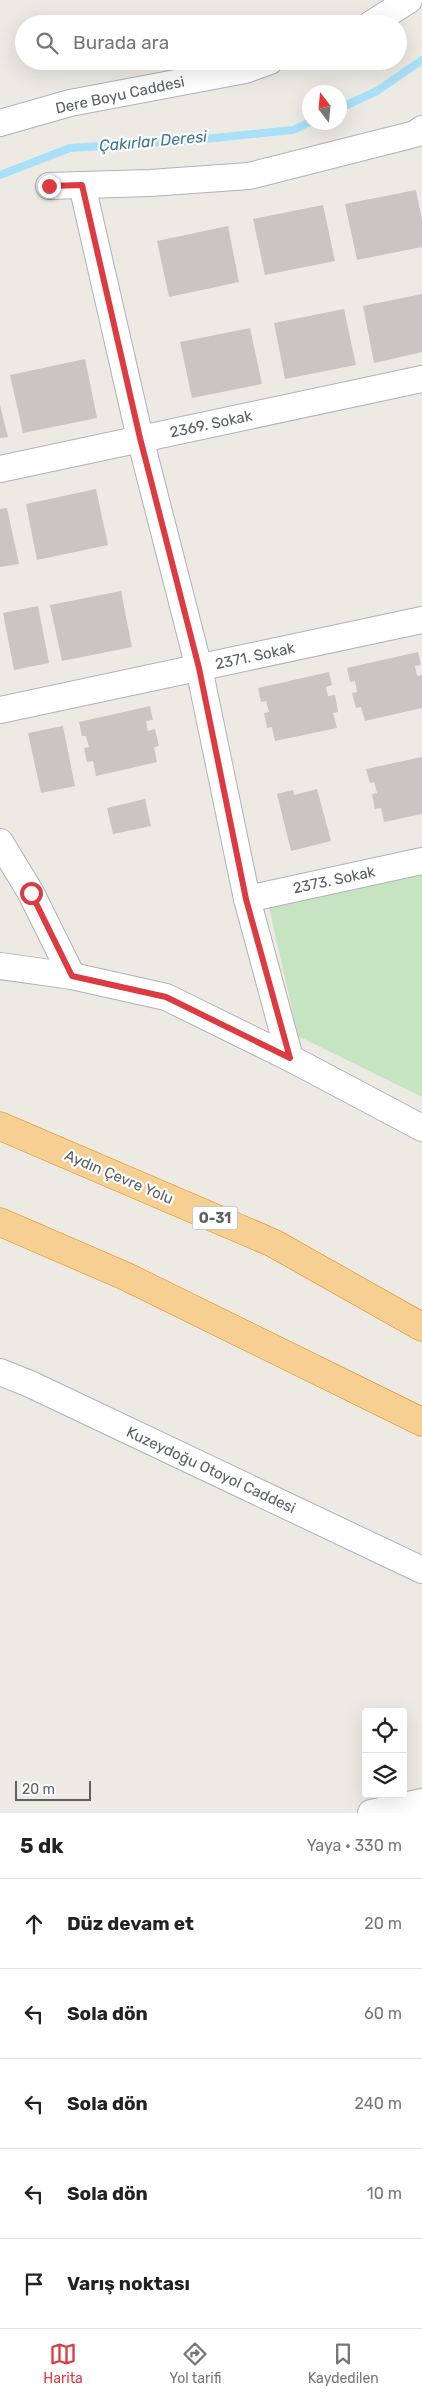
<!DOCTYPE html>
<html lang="tr">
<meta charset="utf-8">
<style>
:root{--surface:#fff;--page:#f2f2f2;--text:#222;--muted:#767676;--line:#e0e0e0;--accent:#de3a42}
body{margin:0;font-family:Rubik,sans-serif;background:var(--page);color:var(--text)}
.controls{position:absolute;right:15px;bottom:15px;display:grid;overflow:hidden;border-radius:5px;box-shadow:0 5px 20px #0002}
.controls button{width:45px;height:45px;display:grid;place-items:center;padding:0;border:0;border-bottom:1px solid var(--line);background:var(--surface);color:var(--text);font:25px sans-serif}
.compass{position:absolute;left:302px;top:85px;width:45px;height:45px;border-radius:50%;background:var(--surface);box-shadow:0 5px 20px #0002;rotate:344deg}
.scale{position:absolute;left:15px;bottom:12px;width:76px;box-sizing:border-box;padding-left:5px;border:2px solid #5c6063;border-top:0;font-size:14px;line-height:18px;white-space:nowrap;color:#5c6063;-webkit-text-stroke:4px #fff;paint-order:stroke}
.stop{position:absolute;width:15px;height:15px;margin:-11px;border:4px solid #de3a42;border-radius:50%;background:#fff}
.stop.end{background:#de3a42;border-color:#fff;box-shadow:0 1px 5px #0008}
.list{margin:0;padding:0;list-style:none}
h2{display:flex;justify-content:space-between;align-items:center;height:65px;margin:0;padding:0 20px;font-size:21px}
h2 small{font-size:16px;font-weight:400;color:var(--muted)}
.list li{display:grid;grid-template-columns:32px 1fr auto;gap:15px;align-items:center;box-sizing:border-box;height:90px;padding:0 20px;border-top:1px solid var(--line)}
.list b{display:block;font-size:19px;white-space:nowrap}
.list em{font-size:16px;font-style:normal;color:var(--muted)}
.icon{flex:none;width:28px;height:28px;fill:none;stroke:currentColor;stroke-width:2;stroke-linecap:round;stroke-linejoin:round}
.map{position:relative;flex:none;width:422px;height:1813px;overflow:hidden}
.search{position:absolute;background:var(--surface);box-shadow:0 5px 20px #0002;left:15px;right:15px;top:15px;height:55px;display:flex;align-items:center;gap:12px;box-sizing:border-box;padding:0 18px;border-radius:28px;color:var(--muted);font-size:19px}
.sheet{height:515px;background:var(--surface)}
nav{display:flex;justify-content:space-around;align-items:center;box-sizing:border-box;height:70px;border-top:1px solid var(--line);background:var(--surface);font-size:14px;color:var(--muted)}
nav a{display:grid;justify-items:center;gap:2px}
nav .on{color:var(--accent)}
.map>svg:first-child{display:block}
.green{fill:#c6e3c2}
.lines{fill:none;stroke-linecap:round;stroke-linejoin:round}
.stream{stroke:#a8e0f9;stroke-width:8}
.building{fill:#c9c5c0}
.minor-casing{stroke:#afb2b5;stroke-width:28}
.highway-casing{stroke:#e2840f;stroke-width:29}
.minor{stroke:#fff;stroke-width:26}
.highway{stroke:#f6cf92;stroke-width:28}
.route{stroke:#de3a42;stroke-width:6}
.labels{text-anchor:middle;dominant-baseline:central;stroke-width:4.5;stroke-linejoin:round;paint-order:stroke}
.shield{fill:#fff;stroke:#8d9092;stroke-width:1}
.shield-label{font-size:14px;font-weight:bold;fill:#5c6063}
.street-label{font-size:15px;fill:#5c6063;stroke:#fff}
.water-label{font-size:16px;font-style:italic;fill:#407799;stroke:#fff}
</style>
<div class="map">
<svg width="422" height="1813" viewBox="0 0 422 1813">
<rect width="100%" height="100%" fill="#edeae4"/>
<!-- green -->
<path class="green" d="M422 875V1097L298 1036 269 907Z"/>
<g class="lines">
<!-- stream -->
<g class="stream">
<path d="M340 108 377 91 422 60"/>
<path d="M0 175 70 148 195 140 293 130 310 122"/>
</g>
</g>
<!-- building -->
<g class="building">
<path d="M416 190 422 220V247L357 260 345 204Z"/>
<path d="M323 205 335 261 265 275 253 219Z"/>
<path d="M228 226 239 282 169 297 157 241Z"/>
<path d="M422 294V352L374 363 363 306Z"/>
<path d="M344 309 356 365 285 379 274 323Z"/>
<path d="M250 328 262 384 192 398 180 342Z"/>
<path d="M85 359 97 418 23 433 10 375Z"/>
<path d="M0 405 8 437 0 438Z"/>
<path d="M96 489 108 545 37 560 26 504Z"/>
<path d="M7 508 19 564 0 567V509Z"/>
<path d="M121 591 132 647 62 661 50 605Z"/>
<path d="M38 606 49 663 14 670 3 613Z"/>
<path d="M418 652 421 665 415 666 417 676 422 675V708L365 721 361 707 356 708 352 693 357 692 355 681 350 682 347 668Z"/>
<path d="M329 672 332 685 326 687 328 696 335 695 338 712 333 713 337 728 275 741 272 727 267 728 264 713 269 712 266 701 261 702 258 688Z"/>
<path d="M150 706 153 720 146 721 148 731 155 729 159 746 154 747 157 762 96 776 93 761 87 762 84 748 89 747 86 736H82L79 722Z"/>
<path d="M63 726 75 786 41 793 28 733Z"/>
<path d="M422 757V814L384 822 381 808 375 809 372 794 377 793 374 782 370 783 366 769Z"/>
<path d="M317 789 331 841 291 851 277 794 293 790 294 795Z"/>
<path d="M145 799 151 826 113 834 107 808Z"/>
</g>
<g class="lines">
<defs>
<g id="minor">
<path d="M371 24 409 0"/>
<path d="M0 123 70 103 245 70 270 61"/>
<path d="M82 185 140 438 199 668 247 899 290 1058"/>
<path d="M49 186 150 183 249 176 415 134 422 129"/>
<path d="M0 469 422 379"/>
<path d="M0 710 422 620"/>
<path d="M0 842 31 893 72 976"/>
<path d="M247 899 422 861"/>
<path d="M0 966 72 976 166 997 290 1058 422 1128"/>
<path d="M0 1372 30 1384 422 1570"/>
<path d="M371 1813 422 1802"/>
</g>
<g id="highway">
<path d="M0 1126 273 1243 422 1327"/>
<path d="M0 1222 125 1276 422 1422"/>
</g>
</defs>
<!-- minor casing -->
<use href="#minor" class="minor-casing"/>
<!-- highway casing -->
<use href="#highway" class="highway-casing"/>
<!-- minor -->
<use href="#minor" class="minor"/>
<!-- highway -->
<use href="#highway" class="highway"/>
</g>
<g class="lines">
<!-- route -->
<path class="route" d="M31 893 72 976 166 997 290 1058 246 899 199 668 140 438 82 185 49 186"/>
</g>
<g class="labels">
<!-- shield labels -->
<rect class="shield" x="192.5" y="1206.5" width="45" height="23" rx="4"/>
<g class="shield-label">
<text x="215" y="1218">O-31</text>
</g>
<!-- street labels -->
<g class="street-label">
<text transform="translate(120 95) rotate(-12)">Dere Boyu Caddesi</text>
<text transform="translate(211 424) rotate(-12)">2369. Sokak</text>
<text transform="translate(255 656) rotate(-12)">2371. Sokak</text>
<text transform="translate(334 880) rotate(-12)">2373. Sokak</text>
<text transform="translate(119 1177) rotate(23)">Aydın Çevre Yolu</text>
<text transform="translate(211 1470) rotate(25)">Kuzeydoğu Otoyol Caddesi</text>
</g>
<!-- water labels -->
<g class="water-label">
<text transform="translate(153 141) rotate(-5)">Çakırlar Deresi</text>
</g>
</g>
</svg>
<div class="controls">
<button><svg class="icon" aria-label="locate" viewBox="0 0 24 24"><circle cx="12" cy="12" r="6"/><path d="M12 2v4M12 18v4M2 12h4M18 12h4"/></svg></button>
<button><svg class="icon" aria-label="layers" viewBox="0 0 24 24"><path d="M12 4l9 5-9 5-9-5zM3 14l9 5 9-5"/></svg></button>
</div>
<svg class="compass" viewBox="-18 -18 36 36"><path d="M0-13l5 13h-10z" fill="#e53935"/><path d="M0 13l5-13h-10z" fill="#767676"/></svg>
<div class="scale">20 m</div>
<div class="stop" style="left:31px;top:893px"></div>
<div class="stop end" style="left:49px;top:186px"></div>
<div class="search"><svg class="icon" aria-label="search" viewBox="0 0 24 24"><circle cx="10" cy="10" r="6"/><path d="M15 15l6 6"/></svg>Burada ara</div>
</div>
<section class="sheet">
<h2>5 dk<small>Yaya · 330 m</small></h2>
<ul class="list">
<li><svg class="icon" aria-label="ahead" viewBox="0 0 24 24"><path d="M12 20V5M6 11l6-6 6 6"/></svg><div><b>Düz devam et</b></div><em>20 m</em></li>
<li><svg class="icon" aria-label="left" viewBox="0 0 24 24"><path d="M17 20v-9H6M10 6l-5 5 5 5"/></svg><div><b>Sola dön</b></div><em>60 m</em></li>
<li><svg class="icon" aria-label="left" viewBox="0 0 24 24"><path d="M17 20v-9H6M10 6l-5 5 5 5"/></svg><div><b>Sola dön</b></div><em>240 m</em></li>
<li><svg class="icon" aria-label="left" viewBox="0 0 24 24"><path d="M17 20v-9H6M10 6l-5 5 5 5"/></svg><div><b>Sola dön</b></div><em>10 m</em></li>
<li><svg class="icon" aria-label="arrive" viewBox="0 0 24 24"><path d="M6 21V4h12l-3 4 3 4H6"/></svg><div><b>Varış noktası</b></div></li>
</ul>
</section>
<nav>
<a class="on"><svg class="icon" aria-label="map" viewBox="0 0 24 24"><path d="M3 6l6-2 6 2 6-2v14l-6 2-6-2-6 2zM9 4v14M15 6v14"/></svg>Harita</a>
<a><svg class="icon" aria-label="directions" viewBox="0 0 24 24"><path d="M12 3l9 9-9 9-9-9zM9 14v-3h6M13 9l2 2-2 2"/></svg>Yol tarifi</a>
<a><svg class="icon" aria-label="saved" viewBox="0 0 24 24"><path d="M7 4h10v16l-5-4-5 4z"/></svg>Kaydedilen</a>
</nav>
